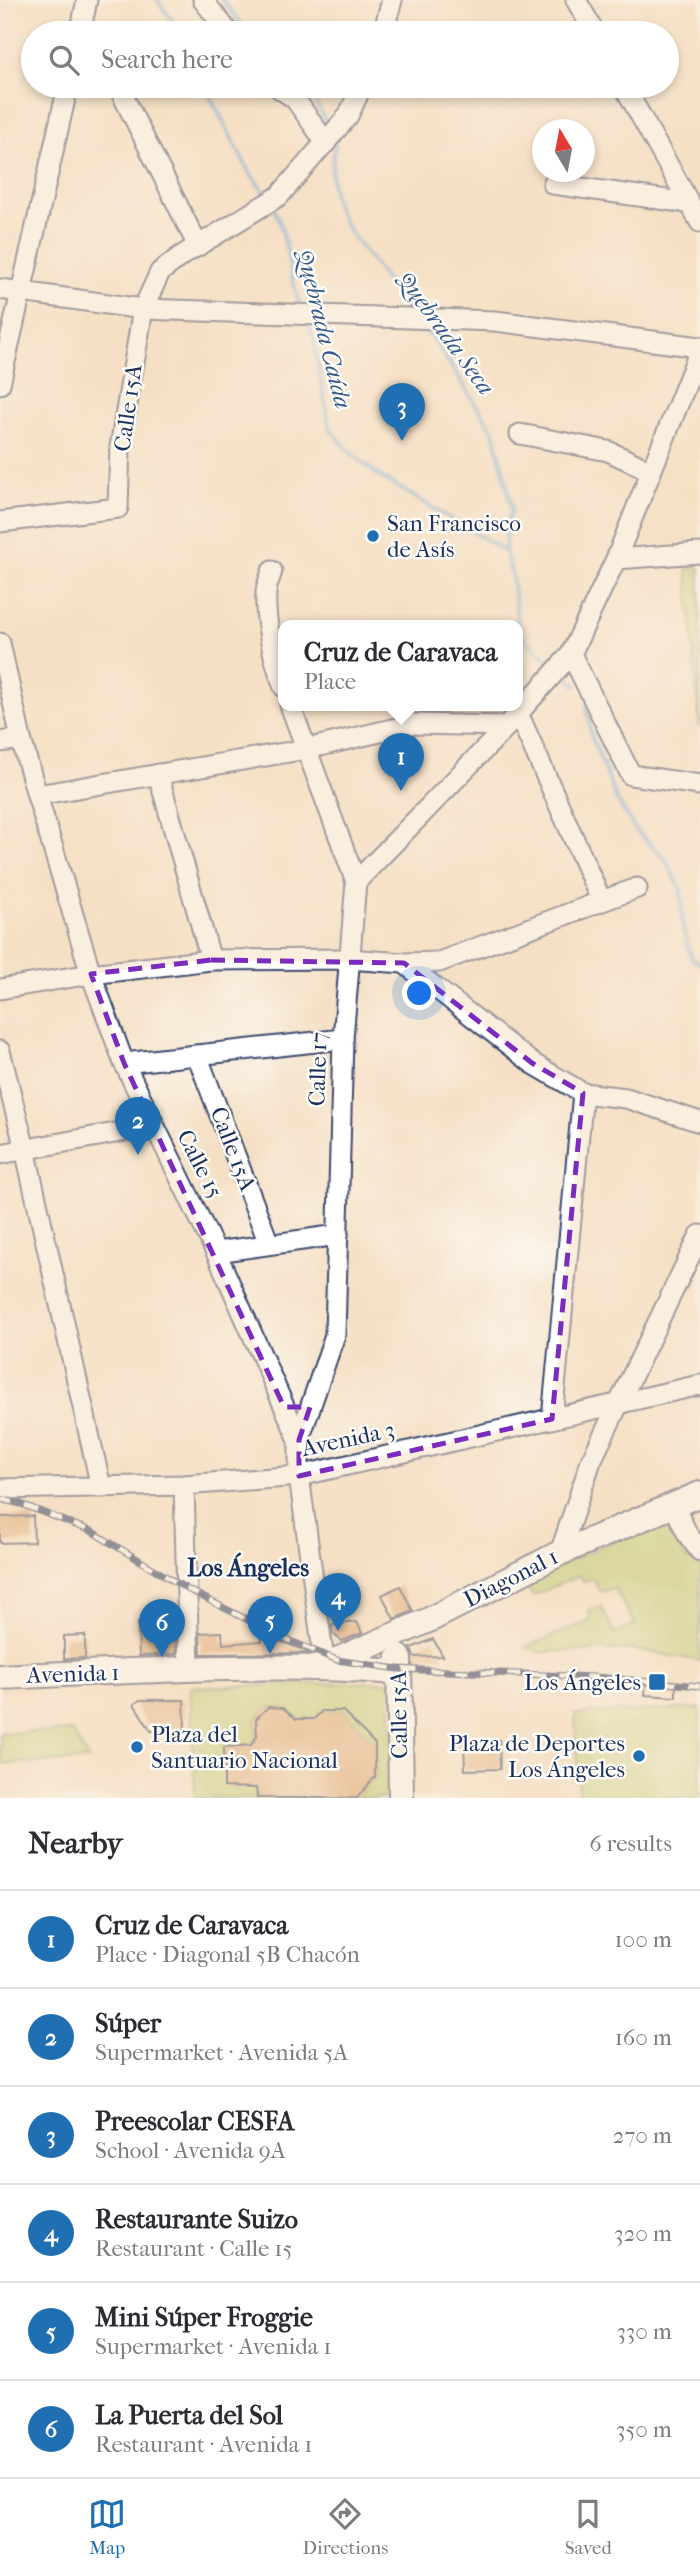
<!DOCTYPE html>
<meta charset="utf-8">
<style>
:root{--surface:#fff;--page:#f2f2f3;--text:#2b2b33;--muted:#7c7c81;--line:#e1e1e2;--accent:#1f6fb2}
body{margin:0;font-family:"IM FELL French Canon",serif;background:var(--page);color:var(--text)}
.compass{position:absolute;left:532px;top:119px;width:63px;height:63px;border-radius:50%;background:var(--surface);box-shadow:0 4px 10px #0003;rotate:350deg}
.you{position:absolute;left:420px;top:994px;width:24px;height:24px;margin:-18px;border:5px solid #fff;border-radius:50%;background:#1a73e8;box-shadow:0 0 0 10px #1a73e833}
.badge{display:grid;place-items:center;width:46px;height:46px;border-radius:50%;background:var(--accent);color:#fff;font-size:23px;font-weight:700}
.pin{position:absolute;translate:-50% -58px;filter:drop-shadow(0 2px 4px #0008)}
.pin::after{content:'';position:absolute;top:37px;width:24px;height:21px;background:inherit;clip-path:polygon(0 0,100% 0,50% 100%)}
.popup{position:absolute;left:278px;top:620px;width:245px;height:91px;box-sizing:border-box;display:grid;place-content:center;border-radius:14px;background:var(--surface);filter:drop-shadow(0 2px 5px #0005);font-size:23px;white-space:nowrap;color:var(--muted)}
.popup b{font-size:26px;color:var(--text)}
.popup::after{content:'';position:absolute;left:50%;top:100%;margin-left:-14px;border:14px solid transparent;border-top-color:var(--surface)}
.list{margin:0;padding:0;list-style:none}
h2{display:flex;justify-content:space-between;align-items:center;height:91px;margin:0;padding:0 28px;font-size:30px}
h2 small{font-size:23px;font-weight:400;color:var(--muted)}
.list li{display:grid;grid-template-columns:46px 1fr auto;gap:21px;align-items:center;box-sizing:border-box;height:98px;padding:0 28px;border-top:2px solid var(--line)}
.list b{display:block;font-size:26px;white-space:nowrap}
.list p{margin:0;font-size:23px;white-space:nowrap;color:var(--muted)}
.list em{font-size:23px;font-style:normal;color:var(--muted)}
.icon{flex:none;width:38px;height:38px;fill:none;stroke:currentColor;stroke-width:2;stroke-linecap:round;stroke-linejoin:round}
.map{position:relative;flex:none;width:700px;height:1798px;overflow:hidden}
.search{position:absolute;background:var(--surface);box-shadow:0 4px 10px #0003;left:21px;right:21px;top:21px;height:77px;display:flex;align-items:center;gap:18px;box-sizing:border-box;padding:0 24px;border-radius:38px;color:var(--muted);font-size:26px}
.sheet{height:679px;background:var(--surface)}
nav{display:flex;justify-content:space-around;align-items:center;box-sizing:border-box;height:98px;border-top:2px solid var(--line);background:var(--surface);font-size:19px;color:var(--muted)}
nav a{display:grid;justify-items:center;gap:4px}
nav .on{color:var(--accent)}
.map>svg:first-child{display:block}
.green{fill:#b9cf73;stroke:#6a7f68;stroke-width:2}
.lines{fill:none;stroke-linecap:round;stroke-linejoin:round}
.stream{stroke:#68a7db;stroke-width:4.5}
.building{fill:#dda876}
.minor-casing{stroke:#3c4a6d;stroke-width:23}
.major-casing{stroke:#3c4a6d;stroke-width:28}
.minor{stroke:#fff;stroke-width:19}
.major{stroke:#fff;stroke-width:24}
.rail-casing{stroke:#1b2f5e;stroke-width:7}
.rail{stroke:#fdfcf7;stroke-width:4.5;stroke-dasharray:13;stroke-linecap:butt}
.marked{fill:none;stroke:#7b2cbf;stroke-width:5;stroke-dasharray:14 9;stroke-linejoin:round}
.poi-dot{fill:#1f6fb2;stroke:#fdfcf7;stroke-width:2.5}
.labels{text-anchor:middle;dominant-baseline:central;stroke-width:5;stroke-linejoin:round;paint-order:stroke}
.street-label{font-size:23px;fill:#1b2f5e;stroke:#fdfcf7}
.poi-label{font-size:23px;fill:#1b2f5e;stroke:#fdfcf7;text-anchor:start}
.water-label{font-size:24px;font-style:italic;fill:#36598a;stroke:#fdfcf7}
.neighbourhood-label{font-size:24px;font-weight:bold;fill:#1b2f5e;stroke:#fdfcf7}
</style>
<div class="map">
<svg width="700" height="1798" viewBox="0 0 700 1798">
<rect width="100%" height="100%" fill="#fdfcf7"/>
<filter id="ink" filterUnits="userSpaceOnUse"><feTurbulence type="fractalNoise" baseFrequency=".0143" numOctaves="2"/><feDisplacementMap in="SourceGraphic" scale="14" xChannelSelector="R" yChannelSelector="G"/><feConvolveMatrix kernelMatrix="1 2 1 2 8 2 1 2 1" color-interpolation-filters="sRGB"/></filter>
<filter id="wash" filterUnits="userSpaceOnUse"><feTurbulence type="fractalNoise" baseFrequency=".00686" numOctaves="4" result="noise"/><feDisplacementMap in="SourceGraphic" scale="28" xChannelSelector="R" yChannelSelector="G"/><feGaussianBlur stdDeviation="1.57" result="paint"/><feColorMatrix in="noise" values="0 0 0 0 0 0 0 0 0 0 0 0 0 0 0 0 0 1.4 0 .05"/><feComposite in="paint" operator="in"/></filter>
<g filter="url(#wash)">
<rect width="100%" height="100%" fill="#f5e0c5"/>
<!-- green -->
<g class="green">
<path d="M700 568V729L687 569Z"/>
<path d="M664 1519 685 1558 700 1562V1661L631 1649 541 1652 525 1647 590 1621 589 1610 601 1606 615 1634 635 1624 614 1588 601 1592 592 1578 583 1582 581 1575 532 1596 524 1581Z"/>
<path d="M390 1682 394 1798H360L359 1795 375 1777V1744L343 1711H322L314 1719H303L305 1734C294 1718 288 1708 269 1707L256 1719 257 1736 251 1745 225 1747 256 1788 257 1798H195L190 1687Z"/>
<path d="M700 1708V1798H579L575 1714Z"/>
<path d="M72 1731 89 1760 1 1764 0 1733Z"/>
</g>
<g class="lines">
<!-- stream -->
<g class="stream">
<path d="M157 0 182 33"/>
<path d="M222 0 249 33"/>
<path d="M205 86 249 172 268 197"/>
<path d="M298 90 316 103 330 129"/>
<path d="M334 140 335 145C324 203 341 221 374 264 387 280 397 297 411 313"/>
<path d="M272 205C289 237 288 276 302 310"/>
<path d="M307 321 313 337 330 429 354 456 381 477 505 551"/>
<path d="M421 325 435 341 494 432 512 508 506 531 505 551 512 576 518 625"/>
<path d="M518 626 525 639 554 665"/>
<path d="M563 673 577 686"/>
<path d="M587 706 592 738 617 800 635 829 665 859 681 890 683 929 692 959 700 963"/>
</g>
</g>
<g id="blocks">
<!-- building -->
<g class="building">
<path d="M33 1516 34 1542 0 1543V1517Z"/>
<path d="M400 1586 413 1611 394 1619 382 1595Z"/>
<path d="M175 1620 176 1654 139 1656 138 1622Z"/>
<path d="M357 1622 362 1633 342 1641 333 1634 332 1625Z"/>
<path d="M222 1632 223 1644 262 1641 261 1634 311 1653 201 1654 200 1633Z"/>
<path d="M85 1635V1658L64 1659V1636Z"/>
<path d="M433 1639 443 1656 414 1657 411 1648Z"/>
<path d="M646 1683 676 1685V1697L645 1695Z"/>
<path d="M140 1700H184L185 1730 151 1731 134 1704Z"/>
<path d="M268 1707 283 1708 296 1719H314L322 1711H343L375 1744V1777L357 1798H257L256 1788 224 1787V1747L251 1745 257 1736 256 1719Z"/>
<path d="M499 1740 500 1769 465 1770 464 1741Z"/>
</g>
</g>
</g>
<g filter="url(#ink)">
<use href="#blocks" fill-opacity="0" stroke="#3c4a6d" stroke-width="2"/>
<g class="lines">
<defs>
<g id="minor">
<path d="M203 0 229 33"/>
<path d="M576 0 595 33"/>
<path d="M80 33 87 0"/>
<path d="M383 33 392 0"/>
<path d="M118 86 198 246"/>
<path d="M276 86 295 99 326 143"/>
<path d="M624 86 700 222"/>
<path d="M553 184 688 203"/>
<path d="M0 289 143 309 495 321 700 347"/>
<path d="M0 384 68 86"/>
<path d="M520 434 608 451 651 471"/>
<path d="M0 522 118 508 120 447 143 309 160 272 181 256 279 196 348 116 362 86"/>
<path d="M616 559 700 553"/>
<path d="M272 571C270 578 266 586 266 593 264 620 274 661 284 687"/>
<path d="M0 643 21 739 37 795 91 974 124 1063 216 1252 299 1440V1476L325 1668"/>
<path d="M571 654 631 775 700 785"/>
<path d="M290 705 356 882 343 1039 335 1335 299 1440"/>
<path d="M518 713 601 900"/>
<path d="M0 742 21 739"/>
<path d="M158 774 211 960"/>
<path d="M37 795 307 749 414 724 507 726"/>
<path d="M356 882 507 726 571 654 616 559 700 350"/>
<path d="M404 963 532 1063 583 1093 626 1098 700 1122"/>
<path d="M0 989 91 974 211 960 348 959 404 963 439 962 637 888"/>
<path d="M0 1051 25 1149 101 1487"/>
<path d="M197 1055 269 1244"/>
<path d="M124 1063 343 1039"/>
<path d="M0 1154 153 1126"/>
<path d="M216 1252 338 1235"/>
<path d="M552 1419 583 1093"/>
<path d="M184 1485 189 1669"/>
<path d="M0 1489 184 1485 299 1476 700 1385"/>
<path d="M673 1504 688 1535 700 1551"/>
<path d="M560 1553 591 1461 700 1235"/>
</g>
<g id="major">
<path d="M399 1657 401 1798"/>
<path d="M325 1668 337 1660 431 1619 560 1553 700 1494"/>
<path d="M0 1677C132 1671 266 1662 398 1672"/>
</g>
</defs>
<!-- minor casing -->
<use href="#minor" class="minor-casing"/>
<!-- major casing -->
<use href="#major" class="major-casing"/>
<!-- minor -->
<use href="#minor" class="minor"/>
<!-- major -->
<use href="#major" class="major"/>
<defs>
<path id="rail" d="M0 1499 21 1504 91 1531 187 1589 283 1638 337 1660 398 1669 595 1677 700 1686"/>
</defs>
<!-- rail casing -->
<use href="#rail" class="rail-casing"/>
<!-- rail -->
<use href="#rail" class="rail"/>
</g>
</g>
<!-- marked area -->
<path d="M0 0H700V1798H0ZM211 960 404 963 532 1063 583 1093 552 1419 299 1476V1440L310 1407H284L124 1063 91 974Z" fill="#f5e0c5" fill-opacity=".55" fill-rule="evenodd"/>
<path class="marked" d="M211 960 404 963 532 1063 583 1093 552 1419 299 1476V1440L310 1407H284L124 1063 91 974Z"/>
<!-- markers -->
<g class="poi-dot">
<circle cx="373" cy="536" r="7"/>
<rect x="648" y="1673" width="18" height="18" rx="3.5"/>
<circle cx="137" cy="1747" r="7"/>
<circle cx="639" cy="1756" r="7"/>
</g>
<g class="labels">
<!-- street labels -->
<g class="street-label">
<text transform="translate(128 408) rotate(-82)">Calle 15A</text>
<text transform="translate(318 1069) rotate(-88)">Calle 17</text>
<text transform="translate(233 1149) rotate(69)">Calle 15A</text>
<text transform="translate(200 1164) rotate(63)">Calle 15</text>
<text transform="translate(348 1439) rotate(-12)">Avenida 3</text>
<text transform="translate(511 1578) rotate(-27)">Diagonal 1</text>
<text transform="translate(73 1674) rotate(-2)">Avenida 1</text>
<text transform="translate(399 1715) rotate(-91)">Calle 15A</text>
</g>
<!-- poi labels -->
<g class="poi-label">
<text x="387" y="523">San Francisco<tspan x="387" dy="26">de Asís</tspan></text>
<text x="641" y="1682" text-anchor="end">Los Ángeles</text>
<text x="151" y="1734">Plaza del<tspan x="151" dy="26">Santuario Nacional</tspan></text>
<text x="625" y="1743" text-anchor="end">Plaza de Deportes<tspan x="625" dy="26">Los Ángeles</tspan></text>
</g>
<!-- water labels -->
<g class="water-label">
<text transform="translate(324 329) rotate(76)">Quebrada Caída</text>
<text transform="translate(446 333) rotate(54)">Quebrada Seca</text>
</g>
<!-- neighbourhood labels -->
<g class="neighbourhood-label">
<text x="248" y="1568">Los Ángeles</text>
</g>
</g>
</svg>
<svg class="compass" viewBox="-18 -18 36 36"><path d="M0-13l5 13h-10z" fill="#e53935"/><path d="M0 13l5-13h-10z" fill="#7c7c81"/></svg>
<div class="you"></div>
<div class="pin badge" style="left:401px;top:791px">1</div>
<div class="popup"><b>Cruz de Caravaca</b>Place</div>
<div class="pin badge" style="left:138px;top:1155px">2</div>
<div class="pin badge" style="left:402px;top:441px">3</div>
<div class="pin badge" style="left:338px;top:1631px">4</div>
<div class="pin badge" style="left:270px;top:1654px">5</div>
<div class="pin badge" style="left:162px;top:1657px">6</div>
<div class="search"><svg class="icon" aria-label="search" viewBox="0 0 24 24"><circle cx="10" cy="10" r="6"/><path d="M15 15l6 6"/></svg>Search here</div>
</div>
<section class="sheet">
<h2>Nearby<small>6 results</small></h2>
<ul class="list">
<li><span class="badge">1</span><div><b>Cruz de Caravaca</b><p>Place · Diagonal 5B Chacón</p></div><em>100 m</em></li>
<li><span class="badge">2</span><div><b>Súper</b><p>Supermarket · Avenida 5A</p></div><em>160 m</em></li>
<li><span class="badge">3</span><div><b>Preescolar CESFA</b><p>School · Avenida 9A</p></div><em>270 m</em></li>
<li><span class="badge">4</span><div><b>Restaurante Suizo</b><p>Restaurant · Calle 15</p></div><em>320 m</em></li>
<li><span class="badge">5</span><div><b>Mini Súper Froggie</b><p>Supermarket · Avenida 1</p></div><em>330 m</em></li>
<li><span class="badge">6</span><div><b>La Puerta del Sol</b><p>Restaurant · Avenida 1</p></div><em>350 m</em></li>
</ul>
</section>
<nav>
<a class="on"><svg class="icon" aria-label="map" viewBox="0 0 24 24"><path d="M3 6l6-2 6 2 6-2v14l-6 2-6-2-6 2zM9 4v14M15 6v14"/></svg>Map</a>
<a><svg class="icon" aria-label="directions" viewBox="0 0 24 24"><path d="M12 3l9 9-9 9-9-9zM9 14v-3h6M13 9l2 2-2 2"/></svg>Directions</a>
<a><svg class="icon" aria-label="saved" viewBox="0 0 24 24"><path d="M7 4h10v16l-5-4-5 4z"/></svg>Saved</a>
</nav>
